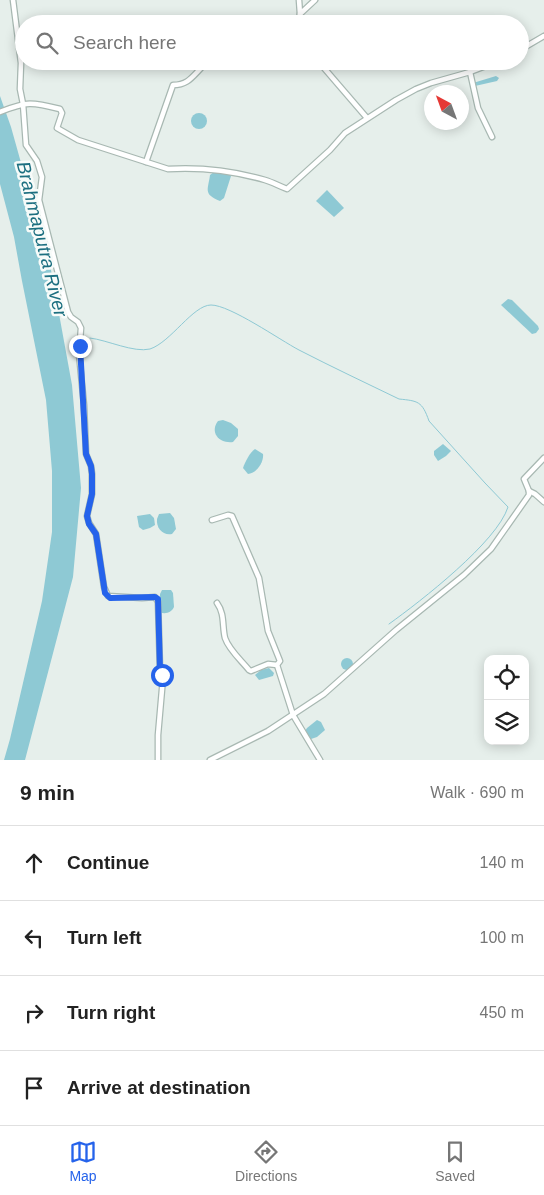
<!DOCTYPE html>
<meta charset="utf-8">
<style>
:root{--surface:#fff;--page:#f2f2f2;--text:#222;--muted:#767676;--line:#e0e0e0;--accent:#2563eb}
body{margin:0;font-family:Helvetica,sans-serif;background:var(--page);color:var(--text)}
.controls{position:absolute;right:15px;bottom:15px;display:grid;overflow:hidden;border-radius:10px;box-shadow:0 2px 12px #0003}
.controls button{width:45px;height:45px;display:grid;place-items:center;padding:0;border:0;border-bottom:1px solid var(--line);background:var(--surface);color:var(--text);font:25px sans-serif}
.compass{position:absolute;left:424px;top:85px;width:45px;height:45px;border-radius:50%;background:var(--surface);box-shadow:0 2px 12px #0003;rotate:319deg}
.stop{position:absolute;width:15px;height:15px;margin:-11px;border:4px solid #2563eb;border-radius:50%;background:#fff}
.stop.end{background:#2563eb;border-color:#fff;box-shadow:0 1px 5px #0008}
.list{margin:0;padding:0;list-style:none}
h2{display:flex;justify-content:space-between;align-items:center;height:65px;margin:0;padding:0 20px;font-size:21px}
h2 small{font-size:16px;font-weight:400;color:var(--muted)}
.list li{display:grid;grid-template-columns:32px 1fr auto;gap:15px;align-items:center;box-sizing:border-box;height:75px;padding:0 20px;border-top:1px solid var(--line)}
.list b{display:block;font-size:19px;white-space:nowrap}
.list em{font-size:16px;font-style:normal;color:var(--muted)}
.icon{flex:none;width:28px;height:28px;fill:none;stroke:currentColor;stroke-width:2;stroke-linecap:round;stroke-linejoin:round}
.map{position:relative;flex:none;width:544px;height:760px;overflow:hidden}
.search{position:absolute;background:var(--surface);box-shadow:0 2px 12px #0003;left:15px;right:15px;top:15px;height:55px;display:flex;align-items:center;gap:12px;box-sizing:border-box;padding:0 18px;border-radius:28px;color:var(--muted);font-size:19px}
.sheet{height:365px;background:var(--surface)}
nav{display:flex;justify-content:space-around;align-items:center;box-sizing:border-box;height:70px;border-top:1px solid var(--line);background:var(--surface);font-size:14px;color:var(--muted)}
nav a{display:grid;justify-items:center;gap:2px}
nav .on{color:var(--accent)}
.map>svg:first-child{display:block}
.water{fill:#8ec9d4}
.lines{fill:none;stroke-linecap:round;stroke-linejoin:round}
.stream{stroke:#8ec9d4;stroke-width:1}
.minor-casing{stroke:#a8b8b2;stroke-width:7}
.minor{stroke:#fff;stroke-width:4.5}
.route{stroke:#2563eb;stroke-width:6}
.labels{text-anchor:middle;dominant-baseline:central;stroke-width:5;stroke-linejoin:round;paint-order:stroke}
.water-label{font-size:19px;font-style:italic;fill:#1c6f80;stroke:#f7fbf9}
</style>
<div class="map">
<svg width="544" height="760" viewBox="0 0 544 760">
<rect width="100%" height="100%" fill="#e6efeb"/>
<!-- water -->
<g class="water">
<path d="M265 15 268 17 269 24H250L251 19Z"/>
<path d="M496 76 499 78 497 81 475 86 473 83Z"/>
<path d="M0 96 11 127 51 270 72 385 81 488 73 577 25 760H4L10 739 42 601 52 532V471L46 400 22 281 14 237 0 184Z"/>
<circle cx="199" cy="121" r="8"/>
<path d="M214 172 229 174 231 176 224 198 220 201C203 194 208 190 210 175Z"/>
<path d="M327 190 344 208 334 217 316 201Z"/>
<path d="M508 299 512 300 538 326 539 329 536 333 532 334 501 305Z"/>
<path d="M223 420 231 423 238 429V436L233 442C220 444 209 433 218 421Z"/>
<path d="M443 444 451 451 446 456 438 461 434 455V451Z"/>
<path d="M255 449 263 454C264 462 257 473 248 474L243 468C245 462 250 452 255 449Z"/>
<path d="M170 513 174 518 176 529 172 534C163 536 156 528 157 519L159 514Z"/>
<path d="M150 514 154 518 155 525 150 528 143 530 139 527 137 516Z"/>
<path d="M162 590H171L173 593 174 607C172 612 165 615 160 612V594Z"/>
<circle cx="347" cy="664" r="6"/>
<path d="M269 668 274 673 273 676 259 680 255 675 261 670Z"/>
<path d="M317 720 321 722 325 730 317 737 311 739 305 731 307 728Z"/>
</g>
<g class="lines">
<!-- stream -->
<path class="stream" d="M90 338C107 340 134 353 150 349 171 342 193 305 211 305 230 305 280 340 299 350 332 367 366 383 399 399 418 401 422 401 429 421L485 483 508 507C497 542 421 601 389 624"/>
<defs>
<g id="minor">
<path d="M13 0 21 63 20 89 23 104 26 145 37 161 42 177 39 200 68 312 71 317 78 322 81 328 79 354 84 405 86 454 91 466 92 474V494L87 516 89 523 96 534 104 587 108 596 142 598 155 597 158 602 160 670 163 678 158 735V760"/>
<path d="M299 0 300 14"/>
<path d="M298 24 300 14 315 0"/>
<path d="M520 50 544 36"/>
<path d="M318 61 367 118"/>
<path d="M470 72 478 108 492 137"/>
<path d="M0 112C27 101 32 102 60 109L62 113 57 128 78 140 168 169C200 167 234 171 265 180 272 182 279 186 287 189L330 150 345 133 396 100 416 89 431 83 470 72 499 61"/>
<path d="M146 162 173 85C188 85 192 77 203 66V61"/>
<path d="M529 491 535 494 544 502"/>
<path d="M212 520 228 515 232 516 259 578 268 631 280 661 277 665 293 715 320 760"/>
<path d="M217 603C225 614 222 626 225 638 229 650 241 660 249 670L251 671 268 664 277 665"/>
<path d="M210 760 268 731 324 694 396 630 464 575 491 549 529 495V491L524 479 544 458"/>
</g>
</defs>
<!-- minor casing -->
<use href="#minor" class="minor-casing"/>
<!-- minor -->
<use href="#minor" class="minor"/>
</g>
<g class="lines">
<!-- route -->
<path class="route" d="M80 346 86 454 91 466 92 474V494L87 516 89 524 96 534 105 593 110 598 155 597 158 599 160 670 162 675"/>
</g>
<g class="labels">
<!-- water labels -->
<g class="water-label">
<text transform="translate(42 239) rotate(76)">Brahmaputra River</text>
</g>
</g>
</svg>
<div class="controls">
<button><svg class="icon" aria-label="locate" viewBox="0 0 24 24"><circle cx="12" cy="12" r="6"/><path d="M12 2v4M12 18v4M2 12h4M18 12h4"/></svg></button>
<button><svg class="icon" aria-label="layers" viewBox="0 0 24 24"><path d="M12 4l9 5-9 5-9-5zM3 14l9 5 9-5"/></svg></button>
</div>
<svg class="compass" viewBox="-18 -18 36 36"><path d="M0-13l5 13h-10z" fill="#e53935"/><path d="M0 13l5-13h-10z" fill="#767676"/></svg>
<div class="stop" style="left:162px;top:675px"></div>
<div class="stop end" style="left:80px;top:346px"></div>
<div class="search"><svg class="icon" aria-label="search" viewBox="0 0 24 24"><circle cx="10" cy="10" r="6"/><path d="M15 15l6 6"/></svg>Search here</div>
</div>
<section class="sheet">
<h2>9 min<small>Walk · 690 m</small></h2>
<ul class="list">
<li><svg class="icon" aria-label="ahead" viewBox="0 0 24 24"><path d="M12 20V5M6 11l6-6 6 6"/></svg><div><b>Continue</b></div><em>140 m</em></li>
<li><svg class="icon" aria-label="left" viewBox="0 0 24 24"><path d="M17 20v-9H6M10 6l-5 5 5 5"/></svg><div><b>Turn left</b></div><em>100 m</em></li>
<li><svg class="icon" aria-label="right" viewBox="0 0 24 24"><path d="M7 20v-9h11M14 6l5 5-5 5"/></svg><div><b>Turn right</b></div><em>450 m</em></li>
<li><svg class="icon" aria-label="arrive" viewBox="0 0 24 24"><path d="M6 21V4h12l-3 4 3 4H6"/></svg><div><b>Arrive at destination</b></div></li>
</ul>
</section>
<nav>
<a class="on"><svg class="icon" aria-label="map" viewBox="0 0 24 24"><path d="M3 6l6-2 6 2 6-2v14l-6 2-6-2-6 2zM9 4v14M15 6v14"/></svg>Map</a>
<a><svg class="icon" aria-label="directions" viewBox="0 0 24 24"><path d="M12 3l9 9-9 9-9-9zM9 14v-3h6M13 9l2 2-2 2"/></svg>Directions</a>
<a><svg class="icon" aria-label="saved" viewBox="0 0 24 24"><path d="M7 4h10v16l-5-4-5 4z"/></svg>Saved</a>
</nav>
